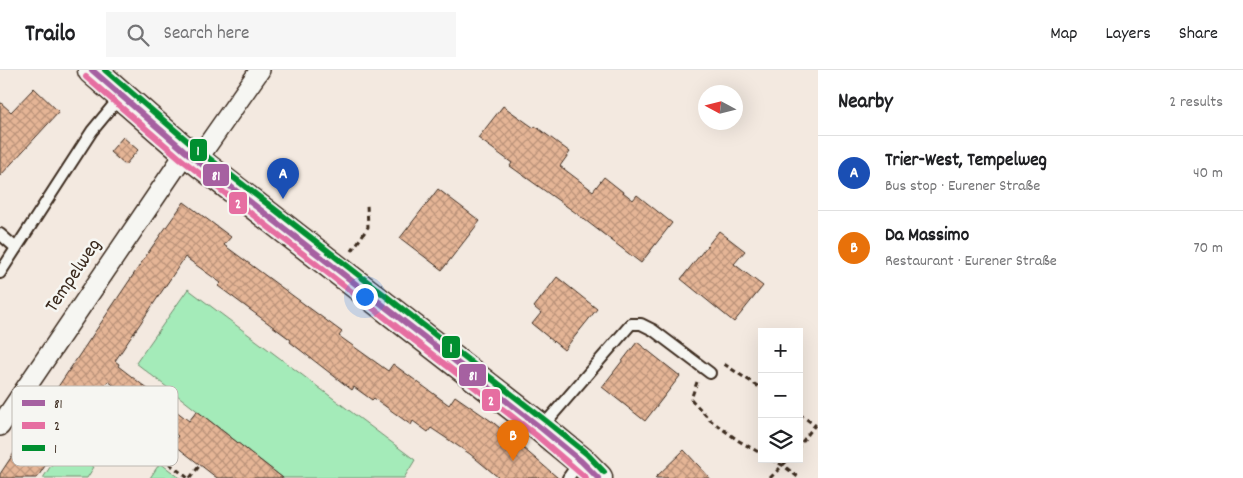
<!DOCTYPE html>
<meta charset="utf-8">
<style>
:root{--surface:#fff;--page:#f6f6f6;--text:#202124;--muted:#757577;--line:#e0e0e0;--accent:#c8321e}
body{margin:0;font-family:Dekko,sans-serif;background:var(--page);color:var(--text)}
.controls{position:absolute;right:15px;bottom:15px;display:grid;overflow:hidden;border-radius:0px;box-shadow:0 5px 20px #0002}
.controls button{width:45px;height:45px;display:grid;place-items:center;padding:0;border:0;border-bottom:1px solid var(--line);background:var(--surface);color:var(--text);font:25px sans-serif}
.compass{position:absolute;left:698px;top:15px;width:45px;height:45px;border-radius:50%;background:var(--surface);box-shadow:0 5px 20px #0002;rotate:277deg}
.you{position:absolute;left:364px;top:226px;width:18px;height:18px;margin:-12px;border:4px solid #fff;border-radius:50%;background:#1a73e8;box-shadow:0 0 0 8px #1a73e833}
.badge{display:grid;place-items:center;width:32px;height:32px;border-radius:50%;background:var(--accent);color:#fff;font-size:16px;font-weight:700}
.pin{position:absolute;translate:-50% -41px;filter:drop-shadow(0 1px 2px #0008)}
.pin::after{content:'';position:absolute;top:26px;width:18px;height:15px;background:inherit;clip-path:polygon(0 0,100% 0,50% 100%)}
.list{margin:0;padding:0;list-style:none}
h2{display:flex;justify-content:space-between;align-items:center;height:65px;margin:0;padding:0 20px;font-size:21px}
h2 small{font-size:16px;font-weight:400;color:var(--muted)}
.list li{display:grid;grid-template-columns:32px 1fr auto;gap:15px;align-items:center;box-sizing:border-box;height:75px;padding:0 20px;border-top:1px solid var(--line)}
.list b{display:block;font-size:19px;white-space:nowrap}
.list p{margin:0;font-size:16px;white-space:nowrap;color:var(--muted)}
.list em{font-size:16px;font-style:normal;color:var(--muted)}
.icon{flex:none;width:28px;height:28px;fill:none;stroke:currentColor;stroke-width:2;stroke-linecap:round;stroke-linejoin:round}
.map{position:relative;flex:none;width:818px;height:408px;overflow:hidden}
header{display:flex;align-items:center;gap:30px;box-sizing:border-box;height:70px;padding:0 25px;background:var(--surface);border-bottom:1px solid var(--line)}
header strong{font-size:24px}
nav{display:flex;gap:28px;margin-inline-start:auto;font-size:18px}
.search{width:350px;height:45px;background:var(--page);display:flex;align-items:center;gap:12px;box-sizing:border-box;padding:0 18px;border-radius:0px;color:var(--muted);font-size:19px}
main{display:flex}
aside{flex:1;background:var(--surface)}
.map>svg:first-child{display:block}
.grass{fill:#a4ebb9;stroke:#708a6c}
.building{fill:url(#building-cross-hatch);stroke:#3b2a1e}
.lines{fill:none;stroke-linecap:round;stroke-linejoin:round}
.lane-casing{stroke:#3b2a1e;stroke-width:14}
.street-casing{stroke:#3b2a1e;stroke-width:22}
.secondary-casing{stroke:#3b2a1e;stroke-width:31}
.path{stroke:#3b2a1e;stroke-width:3;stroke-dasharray:5 4;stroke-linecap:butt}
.lane{stroke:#f6f6f2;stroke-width:10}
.street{stroke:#f6f6f2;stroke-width:19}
.secondary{stroke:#f6f6f2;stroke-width:28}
.bus-1-casing{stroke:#f6f6f2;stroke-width:10}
.bus-2-casing{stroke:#f6f6f2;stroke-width:10}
.bus-3-casing{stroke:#f6f6f2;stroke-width:10}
.bus-1{stroke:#a661a1;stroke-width:6}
.bus-2{stroke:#e66ea1;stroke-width:6}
.bus-3{stroke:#008f30;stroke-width:6}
.labels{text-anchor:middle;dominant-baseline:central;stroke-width:5;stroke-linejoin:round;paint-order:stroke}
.street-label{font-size:20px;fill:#3b2a1e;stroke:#f6f6f2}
.key{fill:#f6f6f2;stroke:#beb9b2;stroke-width:1}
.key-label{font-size:14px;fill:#3b2a1e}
.line-badge{stroke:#f6f6f2;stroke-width:2}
.badge-label{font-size:14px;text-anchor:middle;font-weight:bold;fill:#fff}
</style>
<header>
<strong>Trailo</strong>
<div class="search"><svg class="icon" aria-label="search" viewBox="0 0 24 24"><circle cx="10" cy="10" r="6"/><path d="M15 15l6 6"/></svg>Search here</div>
<nav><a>Map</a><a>Layers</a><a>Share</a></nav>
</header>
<main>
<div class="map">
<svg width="818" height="408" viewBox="0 0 818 408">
<defs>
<pattern id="building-cross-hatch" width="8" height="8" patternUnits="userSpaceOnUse" patternTransform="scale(1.25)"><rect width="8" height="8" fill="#e5b596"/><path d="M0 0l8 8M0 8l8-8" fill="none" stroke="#bb937a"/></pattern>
</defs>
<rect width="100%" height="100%" fill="#f3e9e0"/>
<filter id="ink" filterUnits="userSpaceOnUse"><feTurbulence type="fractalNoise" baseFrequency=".02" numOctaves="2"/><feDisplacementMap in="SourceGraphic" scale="10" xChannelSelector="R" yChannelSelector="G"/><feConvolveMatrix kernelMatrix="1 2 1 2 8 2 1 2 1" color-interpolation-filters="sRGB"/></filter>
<g filter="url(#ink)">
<!-- grass -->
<g class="grass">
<path d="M188 219 415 390 404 408H283L136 293Z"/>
<path d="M63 377 94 397 87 408H43Z"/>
<path d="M160 393 180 408H150Z"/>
</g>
<!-- building -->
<g class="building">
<path d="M34 18 59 42 0 106V32L11 42Z"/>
<path d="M503 36 534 58 535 56 570 82 560 96 593 121 604 107 633 130 637 125 672 153 641 193 576 143 510 96 512 93 478 68Z"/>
<path d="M123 67 138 80 125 95 110 82Z"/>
<path d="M438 119 480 151 442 200 400 168Z"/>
<path d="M184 132 231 167 224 175 342 262 339 266 388 301 393 294 449 335 455 326 494 353 558 408H499L470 384 431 358 428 362 413 351 411 355 374 328 372 330 354 317 352 320 290 272 291 270 218 216 221 213 185 187 115 291 119 294 118 296 189 351 197 341 283 408H217L172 373 178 366 108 311 71 364 39 345 152 177Z"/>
<path d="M719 161 745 181 734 194 763 216 734 252 681 209Z"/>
<path d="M557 207 597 239 564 280 532 254 541 243 534 237Z"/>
<path d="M637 272 680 306 645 351 602 317Z"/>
<path d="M32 356 60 373 37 408H0V404Z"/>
<path d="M684 380 710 408H655Z"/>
</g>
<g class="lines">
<defs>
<g id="lane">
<path d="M0 164 16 178"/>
<path d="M0 203 92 61 121 26"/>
<path d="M13 337 80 377 99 374 120 361 149 367"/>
<path d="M542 357 631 254H641L653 260 710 303"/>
<path d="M568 408 580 391"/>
</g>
<g id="street">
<path d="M197 90 260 0"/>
<path d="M0 356 186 82"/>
</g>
<path id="secondary" d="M92 0 186 82 541 358 581 391 598 408"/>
</defs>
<!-- lane casing -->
<use href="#lane" class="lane-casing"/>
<!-- street casing -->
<use href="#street" class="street-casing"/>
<!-- secondary casing -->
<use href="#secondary" class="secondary-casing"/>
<!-- path -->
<g class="path">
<path d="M352 181 368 157 367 134"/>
<path d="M724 294 762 319"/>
<path d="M697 312 691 329 710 350 739 371 762 384"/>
<path d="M799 344 815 355 799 376"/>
<path d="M158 380 163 389 188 408"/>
<path d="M771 389 784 396 799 408"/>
<path d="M190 408 200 395"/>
<path d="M770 408 789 389"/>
</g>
<!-- lane -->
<use href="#lane" class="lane"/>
<!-- street -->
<use href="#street" class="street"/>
<!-- secondary -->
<use href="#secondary" class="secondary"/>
<defs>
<path id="bus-1" d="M92 0 186 82 541 358 581 391 598 408"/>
<path id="bus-2" d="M86 7 181 89 536 365 586 408"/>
<path id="bus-3" d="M105 0 192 75 546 351 587 384 604 402"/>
</defs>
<!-- bus-1 casing -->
<use href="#bus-1" class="bus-1-casing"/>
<!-- bus-2 casing -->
<use href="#bus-2" class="bus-2-casing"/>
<!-- bus-3 casing -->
<use href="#bus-3" class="bus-3-casing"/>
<!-- bus-1 -->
<use href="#bus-1" class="bus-1"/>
<!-- bus-2 -->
<use href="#bus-2" class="bus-2"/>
<!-- bus-3 -->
<use href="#bus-3" class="bus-3"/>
</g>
</g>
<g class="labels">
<!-- street labels -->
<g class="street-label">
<text transform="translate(74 206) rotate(-56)">Tempelweg</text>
</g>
</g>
<!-- legend -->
<rect x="12" y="316" width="166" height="80" rx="8" class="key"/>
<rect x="22" y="330" width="23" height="6" fill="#a661a1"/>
<rect x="22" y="352" width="23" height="7" fill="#e66ea1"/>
<rect x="22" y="375" width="23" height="6" fill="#008f30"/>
<g class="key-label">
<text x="54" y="338">81</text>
<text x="54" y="360">2</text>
<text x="54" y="383">1</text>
</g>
<g class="line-badge">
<rect x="189" y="68" width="19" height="24" rx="5" fill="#008f30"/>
<rect x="202" y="93" width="28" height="24" rx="5" fill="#a661a1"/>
<rect x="228" y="121" width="20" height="24" rx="5" fill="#e66ea1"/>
<rect x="441" y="265" width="20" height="24" rx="5" fill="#008f30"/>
<rect x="458" y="293" width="29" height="24" rx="5" fill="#a661a1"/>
<rect x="481" y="318" width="20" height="24" rx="5" fill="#e66ea1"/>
</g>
<g class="badge-label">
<text x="198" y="85">1</text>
<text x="216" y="110">81</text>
<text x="238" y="138">2</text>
<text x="451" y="282">1</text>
<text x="473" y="310">81</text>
<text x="491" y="335">2</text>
</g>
</svg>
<div class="controls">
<button>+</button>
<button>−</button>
<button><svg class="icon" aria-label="layers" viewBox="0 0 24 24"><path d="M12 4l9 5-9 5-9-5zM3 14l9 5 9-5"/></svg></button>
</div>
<svg class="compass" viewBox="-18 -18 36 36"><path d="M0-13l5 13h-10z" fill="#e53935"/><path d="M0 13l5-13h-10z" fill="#757577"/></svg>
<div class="you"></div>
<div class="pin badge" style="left:283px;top:129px;background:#1a4fb4">A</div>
<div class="pin badge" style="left:513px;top:391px;background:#e8710a">B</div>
</div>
<aside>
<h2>Nearby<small>2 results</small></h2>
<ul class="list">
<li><span class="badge" style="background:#1a4fb4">A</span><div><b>Trier-West, Tempelweg</b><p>Bus stop · Eurener Straße</p></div><em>40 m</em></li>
<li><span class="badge" style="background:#e8710a">B</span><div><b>Da Massimo</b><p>Restaurant · Eurener Straße</p></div><em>70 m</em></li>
</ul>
</aside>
</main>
